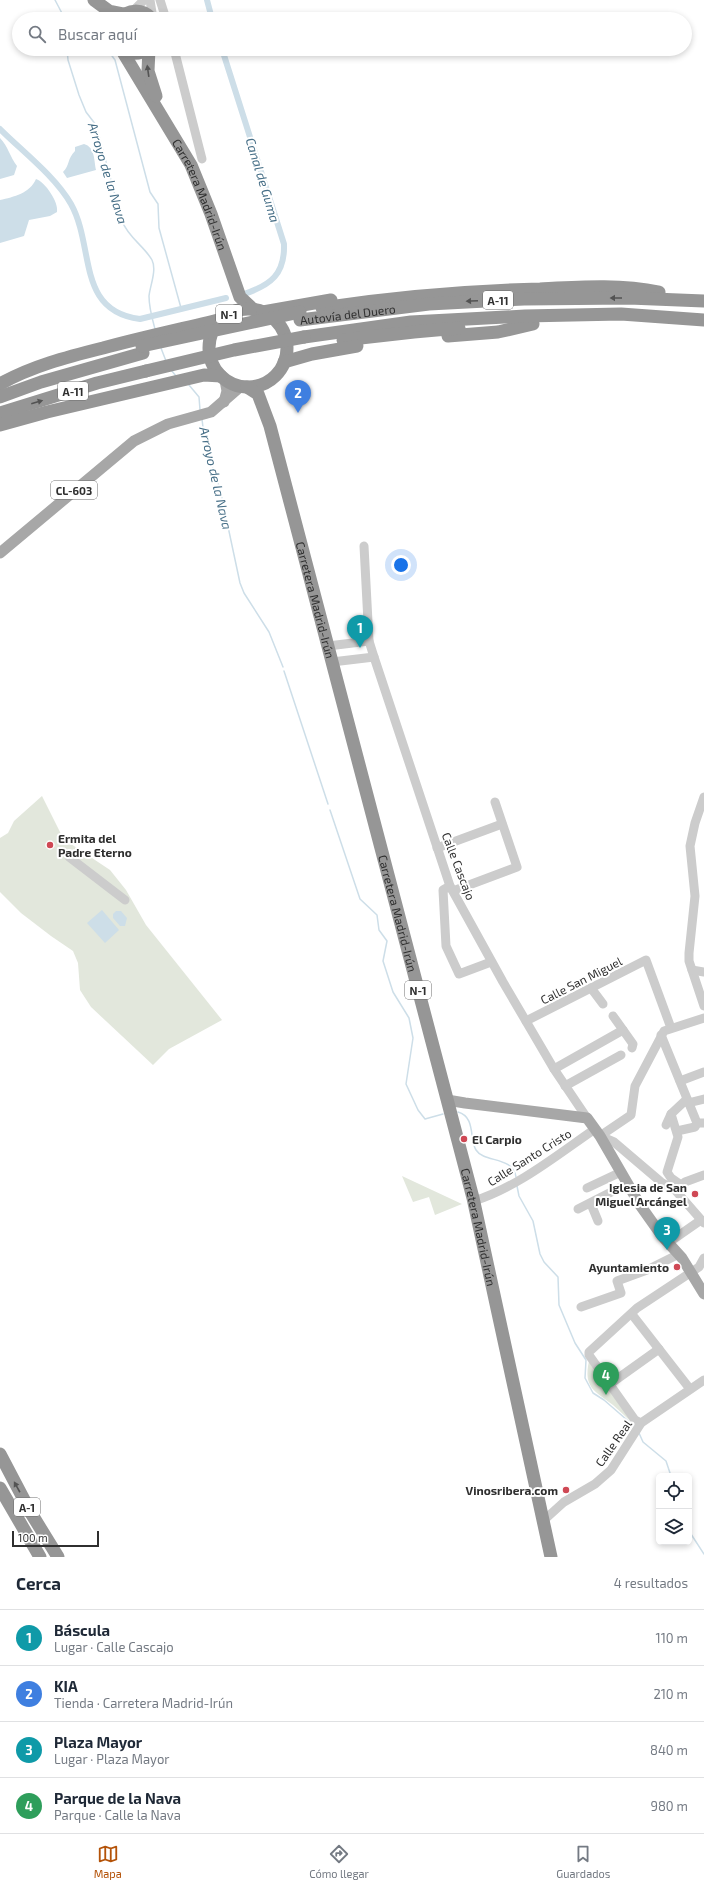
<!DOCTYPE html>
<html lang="es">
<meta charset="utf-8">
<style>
:root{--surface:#fff;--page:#f6f6f7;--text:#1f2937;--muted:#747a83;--line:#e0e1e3;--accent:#b45309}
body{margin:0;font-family:"Exo 2",sans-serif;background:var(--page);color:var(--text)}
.controls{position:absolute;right:12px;bottom:12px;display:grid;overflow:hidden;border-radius:6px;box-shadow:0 2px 6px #0003}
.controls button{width:36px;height:36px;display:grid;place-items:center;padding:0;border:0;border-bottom:1px solid var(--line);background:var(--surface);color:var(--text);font:20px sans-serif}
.scale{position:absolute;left:12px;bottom:10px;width:87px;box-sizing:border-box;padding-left:4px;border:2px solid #2f2f2f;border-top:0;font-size:11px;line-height:14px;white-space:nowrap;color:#2f2f2f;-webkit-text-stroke:3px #fff;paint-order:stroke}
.you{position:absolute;left:401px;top:565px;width:14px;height:14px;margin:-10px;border:3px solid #fff;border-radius:50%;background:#1a73e8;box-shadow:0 0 0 6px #1a73e833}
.badge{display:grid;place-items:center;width:26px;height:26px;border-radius:50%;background:var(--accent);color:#fff;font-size:13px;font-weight:700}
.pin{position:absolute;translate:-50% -33px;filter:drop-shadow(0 1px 2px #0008)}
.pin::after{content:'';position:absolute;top:21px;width:14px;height:12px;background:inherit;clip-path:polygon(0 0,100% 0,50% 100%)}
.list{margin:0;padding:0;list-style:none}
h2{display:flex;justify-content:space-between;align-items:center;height:52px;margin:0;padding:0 16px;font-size:17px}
h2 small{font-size:13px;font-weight:400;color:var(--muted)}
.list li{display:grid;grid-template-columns:26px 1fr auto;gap:12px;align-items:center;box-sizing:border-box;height:56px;padding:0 16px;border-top:1px solid var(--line)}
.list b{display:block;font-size:15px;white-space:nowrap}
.list p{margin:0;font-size:13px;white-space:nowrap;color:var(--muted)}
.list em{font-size:13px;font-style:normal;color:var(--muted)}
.icon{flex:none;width:22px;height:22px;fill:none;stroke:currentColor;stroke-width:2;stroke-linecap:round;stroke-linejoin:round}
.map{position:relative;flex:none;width:704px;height:1557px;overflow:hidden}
.search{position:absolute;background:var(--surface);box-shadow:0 2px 6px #0003;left:12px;right:12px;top:12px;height:44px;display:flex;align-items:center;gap:10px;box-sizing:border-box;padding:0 14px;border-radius:22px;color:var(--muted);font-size:15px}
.sheet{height:276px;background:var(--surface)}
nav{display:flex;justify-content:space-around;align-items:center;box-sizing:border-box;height:56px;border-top:1px solid var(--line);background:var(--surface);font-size:11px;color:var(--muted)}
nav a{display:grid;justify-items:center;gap:2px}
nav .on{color:var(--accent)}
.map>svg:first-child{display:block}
.green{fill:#e2e7dc}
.water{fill:#cddee8}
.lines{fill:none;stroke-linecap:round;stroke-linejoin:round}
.stream{stroke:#cddee8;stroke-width:1.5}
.canal{stroke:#cddee8;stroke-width:6}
.minor{stroke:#ccc;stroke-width:9}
.major{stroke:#a7a7a7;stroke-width:11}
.highway{stroke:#969696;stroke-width:13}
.highway-bridge{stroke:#969696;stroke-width:13}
.oneway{fill:#535353}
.poi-dot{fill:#cf4854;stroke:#fff;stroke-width:1.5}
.labels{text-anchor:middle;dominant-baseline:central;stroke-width:4;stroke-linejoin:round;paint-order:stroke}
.shield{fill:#fff;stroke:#6d6d6d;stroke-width:1}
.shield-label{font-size:11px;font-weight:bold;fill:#2f2f2f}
.street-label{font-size:12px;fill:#2f2f2f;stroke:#fff}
.poi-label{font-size:12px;font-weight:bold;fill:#2f2f2f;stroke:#fff;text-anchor:end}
.water-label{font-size:13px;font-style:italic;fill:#476f87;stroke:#fff}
</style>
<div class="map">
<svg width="704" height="1557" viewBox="0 0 704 1557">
<rect width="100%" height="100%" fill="#fff"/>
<!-- green -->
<g class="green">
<path d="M42 796 61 834 71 844 110 870 126 890 146 925 222 1020 169 1049 153 1065 91 1007 80 990 78 963 73 951 51 936 21 913 0 892V838L8 833 14 821Z"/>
<path d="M402 1176 462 1204 435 1215 429 1197 413 1202Z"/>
<path d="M589 1361 633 1424C627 1418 620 1411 613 1405 595 1391 583 1388 589 1361Z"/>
</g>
<!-- water -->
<g class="water">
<path d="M0 138C8 146 10 157 17 166L14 175 0 179Z"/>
<path d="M84 144C95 147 94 160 96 170L67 178 63 172C70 165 67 159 75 151V147Z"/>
<path d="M36 179C45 182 59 202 57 212L50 216 29 220 24 236 0 243V200C14 197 30 193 36 179Z"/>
<path d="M102 910 119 930 105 943 87 923Z"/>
<path d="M116 911H121L127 918 125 926H120L113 918V914Z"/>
</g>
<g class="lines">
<!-- stream -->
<g class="stream">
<path d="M55 0 65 19"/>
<path d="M66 16 71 19"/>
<path d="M67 49 68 60 79 95 86 112 96 125 122 221C128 237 144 246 152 260 157 270 150 286 149 296 149 308 152 318 155 329"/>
<path d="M107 49 115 60 150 192 158 204 159 228 181 308"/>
<path d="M161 348 166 361"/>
<path d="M171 370 176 376"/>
<path d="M189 385 199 397 200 410"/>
<path d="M202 419 205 445 220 489 240 583 244 593 269 632 283 667"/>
<path d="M284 671 328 804"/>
<path d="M330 810 360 899 377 915 379 930 387 941 383 961 393 992 409 1018 413 1038 406 1084 418 1110 425 1119 443 1114"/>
<path d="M458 1112C476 1117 469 1139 476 1150 484 1163 513 1156 516 1177"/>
<path d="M517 1186 519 1196 533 1221 540 1254 544 1262 558 1277 559 1305 575 1343 586 1360 585 1378 593 1393 604 1400 634 1426"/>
<path d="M639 1433 643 1442 666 1461 671 1476"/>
<path d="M689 1531 704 1554"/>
</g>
<!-- canal -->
<g class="canal">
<path d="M207 0 212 19"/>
<path d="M222 49 284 244C285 274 271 285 244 294"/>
<path d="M0 129C22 151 55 176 71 204 95 247 76 311 140 319L226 298"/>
</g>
<!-- minor -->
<g class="minor">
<path d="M150 0 153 19"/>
<path d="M160 0 166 19"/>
<path d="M133 11 144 0"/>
<path d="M174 49 202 159"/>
<path d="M364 546 369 641"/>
<path d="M328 646 369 641 374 657"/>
<path d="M332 662 374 657 450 886 503 982 554 1069 587 1118"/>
<path d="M704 797 695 823 690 846 695 896 689 953V961L704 1006"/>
<path d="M437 848 502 824"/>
<path d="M69 857 125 900"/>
<path d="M450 886 443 890 446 946 459 974 491 962"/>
<path d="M453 891 517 867 495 802"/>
<path d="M692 970 704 972"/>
<path d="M591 988 603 1004"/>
<path d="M613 1016 633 1044 632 1048"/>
<path d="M526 1021 646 960 671 1028"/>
<path d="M661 1035 697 1123H704"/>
<path d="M554 1069 623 1030"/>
<path d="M680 1081 704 1072"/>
<path d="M565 1086 621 1055"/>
<path d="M688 1103 704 1099"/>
<path d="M671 1114 678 1137 667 1172 671 1178 681 1185"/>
<path d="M666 1125 671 1114 687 1099"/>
<path d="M677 1131 695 1127 697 1123"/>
<path d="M600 1136 631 1115 635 1086 664 1031 704 1018"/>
<path d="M600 1136 614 1142 661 1182 676 1191 704 1223"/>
<path d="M587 1188 621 1172"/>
<path d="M678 1189 685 1182 704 1175"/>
<path d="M474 1201C518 1187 557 1155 595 1129"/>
<path d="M591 1204 598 1221"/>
<path d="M578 1209 627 1184"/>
<path d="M668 1243 701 1220"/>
<path d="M581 1307 621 1293 617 1281 647 1270 679 1254"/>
<path d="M634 1317 690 1389"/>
<path d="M610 1384 659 1349"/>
<path d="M641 1423 635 1420 589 1355V1352L637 1308 699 1267 704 1258"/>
<path d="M543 1521 564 1502 595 1484 611 1470 641 1423 704 1380"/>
</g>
<!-- major -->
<g class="major">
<path d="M224 402 227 391 225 380"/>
<path d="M0 553 134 441 168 424 211 412 241 386"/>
<path d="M447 1100 465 1103 587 1118 600 1136 640 1205 662 1236 682 1258 704 1294"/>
</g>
<!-- highway -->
<g class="highway">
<path d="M94 0 109 11 124 14"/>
<path d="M119 19C128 9 142 8 152 19"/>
<path id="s1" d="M121 49 191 165 211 214 240 297 254 310"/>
<path d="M122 49C131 55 140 54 149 49"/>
<path d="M149 49 148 71 156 96"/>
<path d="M322 308C394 297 466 291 540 289 579 287 620 284 659 292"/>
<circle cx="248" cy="348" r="39"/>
<path d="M263 312 331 300"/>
<path id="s2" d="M300 320 429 304 524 299 629 298 704 301"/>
<path d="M448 336 498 332 533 324"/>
<path d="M304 337 411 322 525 316 621 314 704 320"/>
<path d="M343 340 414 332 459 328"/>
<path d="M284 362 312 354 357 346"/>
<path d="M0 384C32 366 67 357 103 348 143 337 182 329 222 319"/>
<path id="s3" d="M247 387 258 394 270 426 473 1198 551 1557"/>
<path d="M0 397 41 382 143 353"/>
<path d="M0 413 97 383 146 371"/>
<path d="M0 425 47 412 204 375 221 376"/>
<path d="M0 1454 31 1513 58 1557"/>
<path d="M0 1488 40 1557"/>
</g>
<!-- highway-bridge -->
<g class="highway-bridge">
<path d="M142 346 300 312"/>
<path d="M146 371 234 350 304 337"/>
</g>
</g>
<!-- one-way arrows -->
<defs><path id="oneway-solid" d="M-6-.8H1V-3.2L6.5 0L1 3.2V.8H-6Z"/></defs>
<g class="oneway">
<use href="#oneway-solid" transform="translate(148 71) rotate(-98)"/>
<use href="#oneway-solid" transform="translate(616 298) rotate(-180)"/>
<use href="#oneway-solid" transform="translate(472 301) rotate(177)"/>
<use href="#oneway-solid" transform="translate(37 402) rotate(-16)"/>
<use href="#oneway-solid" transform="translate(17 1487) rotate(-119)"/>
</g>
<!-- markers -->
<g class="poi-dot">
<circle cx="50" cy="845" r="4"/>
<circle cx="464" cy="1139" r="4"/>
<circle cx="695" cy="1194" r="4"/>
<circle cx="677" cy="1267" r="4"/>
<circle cx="566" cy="1490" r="4"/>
</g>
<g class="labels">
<!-- shield labels -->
<g class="shield">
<rect x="483" y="291" width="30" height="18" rx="3"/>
<rect x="216" y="305" width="26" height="18" rx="3"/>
<rect x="58" y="382" width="30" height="18" rx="3"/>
<rect x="51" y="481" width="46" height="18" rx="3"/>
<rect x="405" y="981" width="26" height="18" rx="3"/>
<rect x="14" y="1498" width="26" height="18" rx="3"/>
</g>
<g class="shield-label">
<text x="498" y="300">A-11</text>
<text x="229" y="314">N-1</text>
<text x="73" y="391">A-11</text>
<text x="74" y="490">CL-603</text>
<text x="418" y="990">N-1</text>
<text x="27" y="1507">A-1</text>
</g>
<!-- street labels -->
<g class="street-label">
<text stroke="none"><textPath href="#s1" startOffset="166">Carretera Madrid-Irún</textPath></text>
<text stroke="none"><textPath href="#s2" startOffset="48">Autovía del Duero</textPath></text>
<text stroke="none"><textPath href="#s3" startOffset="227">Carretera Madrid-Irún</textPath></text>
<text transform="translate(459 866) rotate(69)">Calle Cascajo</text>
<text stroke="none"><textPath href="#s3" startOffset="551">Carretera Madrid-Irún</textPath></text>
<text transform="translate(581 980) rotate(-27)">Calle San Miguel</text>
<text transform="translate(529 1157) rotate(-32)">Calle Santo Cristo</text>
<text stroke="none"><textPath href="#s3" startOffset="875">Carretera Madrid-Irún</textPath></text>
<text transform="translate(613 1443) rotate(-55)">Calle Real</text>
</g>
<!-- poi labels -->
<g class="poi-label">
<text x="58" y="838" text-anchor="start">Ermita del<tspan x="58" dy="14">Padre Eterno</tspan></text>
<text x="472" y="1139" text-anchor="start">El Carpio</text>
<text x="687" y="1187">Iglesia de San<tspan x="687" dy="14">Miguel Arcángel</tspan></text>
<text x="669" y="1267">Ayuntamiento</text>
<text x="558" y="1490">Vinosribera.com</text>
</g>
<!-- water labels -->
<g class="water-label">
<text transform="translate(108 173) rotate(73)">Arroyo de la Nava</text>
<text transform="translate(263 180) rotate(73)">Canal de Guma</text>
<text transform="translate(216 478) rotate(77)">Arroyo de la Nava</text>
</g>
</g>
</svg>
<div class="controls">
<button><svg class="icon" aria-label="locate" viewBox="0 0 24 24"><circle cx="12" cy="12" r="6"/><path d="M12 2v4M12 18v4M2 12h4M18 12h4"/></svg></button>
<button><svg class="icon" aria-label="layers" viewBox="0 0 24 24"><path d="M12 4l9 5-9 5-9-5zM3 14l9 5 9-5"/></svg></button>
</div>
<div class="scale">100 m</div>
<div class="you"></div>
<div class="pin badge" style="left:360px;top:648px;background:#0f9aa8">1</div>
<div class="pin badge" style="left:298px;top:413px;background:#3f7fe0">2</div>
<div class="pin badge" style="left:667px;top:1250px;background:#0f9aa8">3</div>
<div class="pin badge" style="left:606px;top:1395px;background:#2e9e5b">4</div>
<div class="search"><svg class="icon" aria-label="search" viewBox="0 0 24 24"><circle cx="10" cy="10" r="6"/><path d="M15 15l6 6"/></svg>Buscar aquí</div>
</div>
<section class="sheet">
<h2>Cerca<small>4 resultados</small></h2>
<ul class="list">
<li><span class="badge" style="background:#0f9aa8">1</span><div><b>Báscula</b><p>Lugar · Calle Cascajo</p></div><em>110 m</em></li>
<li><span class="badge" style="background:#3f7fe0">2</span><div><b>KIA</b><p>Tienda · Carretera Madrid-Irún</p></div><em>210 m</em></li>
<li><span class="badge" style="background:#0f9aa8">3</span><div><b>Plaza Mayor</b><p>Lugar · Plaza Mayor</p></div><em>840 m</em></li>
<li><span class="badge" style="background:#2e9e5b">4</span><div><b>Parque de la Nava</b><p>Parque · Calle la Nava</p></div><em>980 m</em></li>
</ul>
</section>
<nav>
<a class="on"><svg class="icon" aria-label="map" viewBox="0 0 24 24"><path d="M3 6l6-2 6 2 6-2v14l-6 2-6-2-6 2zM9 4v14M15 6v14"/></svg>Mapa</a>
<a><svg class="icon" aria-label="directions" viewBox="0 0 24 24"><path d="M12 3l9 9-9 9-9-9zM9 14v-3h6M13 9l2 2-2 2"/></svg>Cómo llegar</a>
<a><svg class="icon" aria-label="saved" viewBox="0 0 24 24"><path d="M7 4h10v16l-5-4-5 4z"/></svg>Guardados</a>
</nav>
